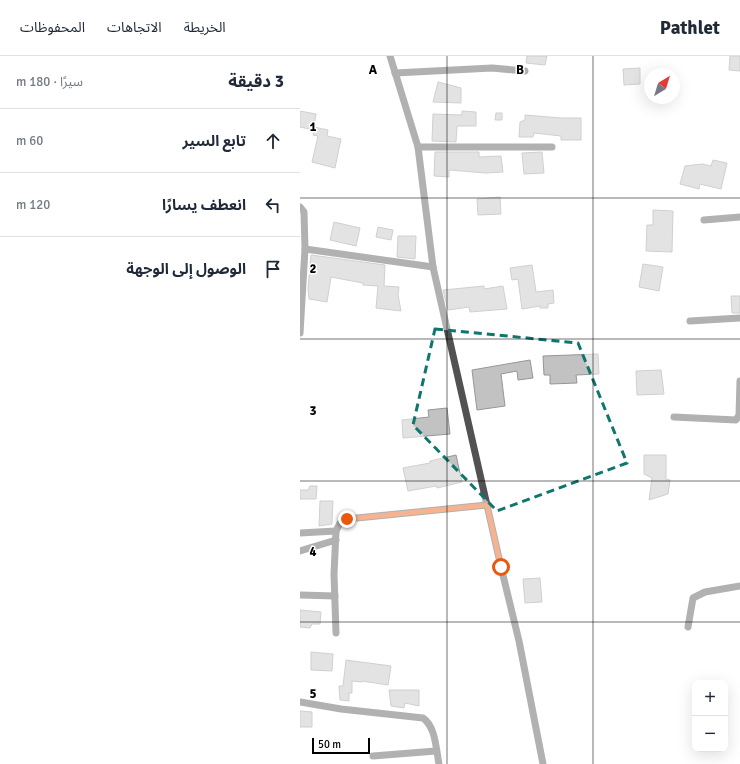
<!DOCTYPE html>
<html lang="ar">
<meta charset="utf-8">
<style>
:root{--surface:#fff;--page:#f2f2f3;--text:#1f2937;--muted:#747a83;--line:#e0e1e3}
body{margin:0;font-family:Signika,"Noto Sans Arabic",sans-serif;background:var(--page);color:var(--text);direction:rtl}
.controls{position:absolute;right:12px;bottom:12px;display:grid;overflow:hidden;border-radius:8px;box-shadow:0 4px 16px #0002}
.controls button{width:36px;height:36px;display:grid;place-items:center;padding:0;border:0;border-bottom:1px solid var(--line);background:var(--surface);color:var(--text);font:20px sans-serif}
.compass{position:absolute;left:344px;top:12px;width:36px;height:36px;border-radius:50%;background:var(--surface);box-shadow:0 4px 16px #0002;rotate:38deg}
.scale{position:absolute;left:12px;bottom:10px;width:58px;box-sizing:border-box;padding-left:4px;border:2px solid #000;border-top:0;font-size:11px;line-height:14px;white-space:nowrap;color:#000;-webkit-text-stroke:3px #fff;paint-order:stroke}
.stop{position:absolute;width:12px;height:12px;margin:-9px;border:3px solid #ea580c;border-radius:50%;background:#fff}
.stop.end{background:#ea580c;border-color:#fff;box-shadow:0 1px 4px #0008}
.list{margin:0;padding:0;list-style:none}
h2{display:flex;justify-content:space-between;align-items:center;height:52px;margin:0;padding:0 16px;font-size:17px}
h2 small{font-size:13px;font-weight:400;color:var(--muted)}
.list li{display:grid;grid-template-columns:26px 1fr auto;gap:12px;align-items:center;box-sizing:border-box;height:64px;padding:0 16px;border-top:1px solid var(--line)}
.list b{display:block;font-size:15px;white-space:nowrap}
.list em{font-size:13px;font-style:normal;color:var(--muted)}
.icon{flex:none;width:22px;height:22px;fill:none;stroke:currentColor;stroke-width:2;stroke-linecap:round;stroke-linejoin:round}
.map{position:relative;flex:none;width:440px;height:708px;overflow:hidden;direction:ltr}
header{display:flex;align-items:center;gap:24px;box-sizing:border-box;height:56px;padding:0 20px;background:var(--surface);border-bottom:1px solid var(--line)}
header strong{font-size:19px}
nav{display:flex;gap:22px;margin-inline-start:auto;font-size:14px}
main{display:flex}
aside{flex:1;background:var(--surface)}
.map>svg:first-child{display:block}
.building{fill:#c2c2c2;stroke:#969696}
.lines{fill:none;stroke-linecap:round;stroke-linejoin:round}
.street{stroke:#525252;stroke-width:7}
.route{stroke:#ea580c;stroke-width:5}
.marked{fill:none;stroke:#0f766e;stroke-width:3;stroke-dasharray:8 5;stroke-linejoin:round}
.grid{fill:none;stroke:#000;stroke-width:1;stroke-opacity:0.55}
.grid-label{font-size:13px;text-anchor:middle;font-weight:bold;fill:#000;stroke:#fff;stroke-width:3;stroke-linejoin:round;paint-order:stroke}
</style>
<header>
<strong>Pathlet</strong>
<nav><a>الخريطة</a><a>الاتجاهات</a><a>المحفوظات</a></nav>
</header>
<main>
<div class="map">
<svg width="440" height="708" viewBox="0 0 440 708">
<rect width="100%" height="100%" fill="#fff"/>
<!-- building -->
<g class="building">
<path d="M227 0H247L245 9 226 7Z"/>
<path d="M430 0H440V15L429 14Z"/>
<path d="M340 12V28L324 29 323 13Z"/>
<path d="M138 26 161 32V47L133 46Z"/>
<path d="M0 55 16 58 14 71 28 74 27 80 41 83 35 112 12 106 18 80 13 79 14 74 0 71Z"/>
<path d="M162 55 176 56V70H157L156 86 132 85 133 58 162 59Z"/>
<path d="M196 57H202V64H195Z"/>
<path d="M225 59 261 62H281V84H261V80L234 77 233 81H219L220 66 225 64Z"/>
<path d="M135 96H179V101L201 100 203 116 186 117 149 114V121L134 120Z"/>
<path d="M242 96 244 117 224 118 222 97Z"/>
<path d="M413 104 427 107 421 133 400 128 399 133 380 128 385 110 402 108 411 110Z"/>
<path d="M200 141 201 158 178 159 177 143Z"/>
<path d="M353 154 373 155 372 196 346 195 347 169H353Z"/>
<path d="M34 166 60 172 56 190 30 184Z"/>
<path d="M78 171 93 174 91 184 76 181Z"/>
<path d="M98 180H116L115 203 97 201Z"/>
<path d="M11 199 85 209 84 230 99 231 98 239 101 255 76 252 78 230 63 229V227L31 221 27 246 9 243 8 233Z"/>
<path d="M343 208 363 211 359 235 339 231Z"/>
<path d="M232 209 236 236 253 234 254 247 248 248V252H240V250L222 253 218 223 212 224 210 212Z"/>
<path d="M184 230V233L203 230 207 253 170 256 169 251 148 254 143 234Z"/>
<path d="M431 240H440V257H432Z"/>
<path d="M298 298 299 318 276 319 277 327 250 328V319H244L243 300Z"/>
<path d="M230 304 233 322 218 324 217 315 201 318 205 350 177 354 172 314Z"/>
<path d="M361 314 364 338 337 339 336 315Z"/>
<path d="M147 352 150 378 103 382 102 364 129 361 128 354Z"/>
<path d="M156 399 162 426 137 432 136 430 108 435 103 412 130 407V405Z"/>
<path d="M344 399H366V423L370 424 368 438 349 444 352 422 344 418Z"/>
<path d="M10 430H17L16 443H0V434H8Z"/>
<path d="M20 445H33L32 468 19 470Z"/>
<path d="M240 522 242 546 225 547 223 523Z"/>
<path d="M0 554 21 556 20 568H12L10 572 0 571Z"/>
<path d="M11 596 33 598 32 615 11 614Z"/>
<path d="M46 604 91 610 88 629 62 625V626L52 625V637H49V645L40 644 39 630H43Z"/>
<path d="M89 634H119V650L105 647 104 652 91 650Z"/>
<path d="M0 655 12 656V671H0Z"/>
</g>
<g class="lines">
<!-- street -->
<g class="street">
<path d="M90 0 118 91 133 211 201 511 219 585 243 708"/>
<path d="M95 17 192 12 225 15"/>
<path d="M118 91H252"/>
<path d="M0 151 4 156 5 193 0 277"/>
<path d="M404 164 440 161"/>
<path d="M5 193 133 211"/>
<path d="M390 265 440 262"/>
<path d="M374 361 436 364 439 359 440 325"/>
<path d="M0 477 36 475"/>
<path d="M0 495 36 484"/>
<path d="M0 539 35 540"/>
<path d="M388 571 393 542 405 536 440 530"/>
<path d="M36 577 34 518 36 475 40 467 47 463 187 449"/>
<path d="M0 646 41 653 123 662C136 671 136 694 139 708"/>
<path d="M73 700 136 695"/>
</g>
</g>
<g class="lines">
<!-- route -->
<path class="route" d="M47 463 187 449 201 511"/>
</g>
<!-- marked area -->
<path d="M0 0H440V708H0ZM135 273 278 287 327 407 197 455 113 369Z" fill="#fff" fill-opacity=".55" fill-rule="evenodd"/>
<path class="marked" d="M135 273 278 287 327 407 197 455 113 369Z"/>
<!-- grid -->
<path class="grid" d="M147 0V708M293 0V708M0 142H440M0 283H440M0 425H440M0 566H440"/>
<g class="grid-label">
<text x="73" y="18">A</text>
<text x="220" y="18">B</text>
<text x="13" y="75">1</text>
<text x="13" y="217">2</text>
<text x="13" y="359">3</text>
<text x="13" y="500">4</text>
<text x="13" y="642">5</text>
</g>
</svg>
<div class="controls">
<button>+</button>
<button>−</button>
</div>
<svg class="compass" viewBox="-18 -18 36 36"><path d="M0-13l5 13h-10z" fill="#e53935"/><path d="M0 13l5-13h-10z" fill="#747a83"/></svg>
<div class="scale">50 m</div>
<div class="stop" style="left:201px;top:511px"></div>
<div class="stop end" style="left:47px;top:463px"></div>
</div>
<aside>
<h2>3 دقيقة<small>سيرًا · 180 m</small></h2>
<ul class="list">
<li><svg class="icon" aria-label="ahead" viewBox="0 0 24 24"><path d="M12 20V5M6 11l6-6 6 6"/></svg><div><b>تابع السير</b></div><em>60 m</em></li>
<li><svg class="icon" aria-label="left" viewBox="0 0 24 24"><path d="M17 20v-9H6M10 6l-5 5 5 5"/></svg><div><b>انعطف يسارًا</b></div><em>120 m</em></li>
<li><svg class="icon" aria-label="arrive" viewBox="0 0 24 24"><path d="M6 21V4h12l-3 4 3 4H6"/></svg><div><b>الوصول إلى الوجهة</b></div></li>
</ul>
</aside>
</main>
